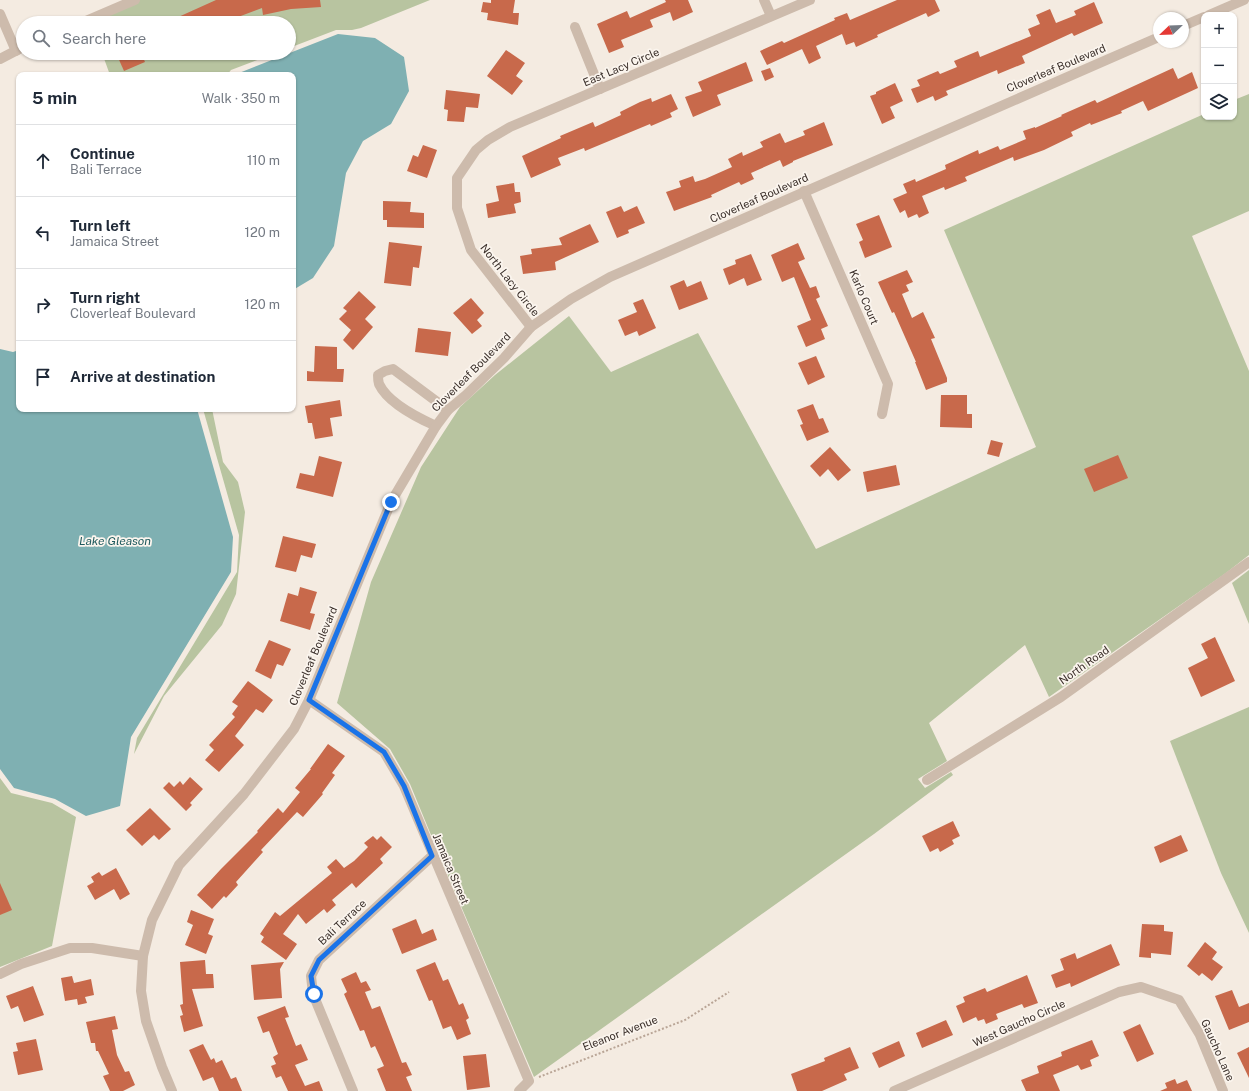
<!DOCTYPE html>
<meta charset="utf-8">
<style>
:root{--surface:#fff;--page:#f2f2f3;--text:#1f2937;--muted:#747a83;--line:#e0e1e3}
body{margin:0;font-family:"Public Sans",sans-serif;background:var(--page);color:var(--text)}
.controls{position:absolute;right:12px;top:12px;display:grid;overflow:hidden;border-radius:8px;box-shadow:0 1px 3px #0004}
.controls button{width:36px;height:36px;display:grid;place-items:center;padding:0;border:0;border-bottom:1px solid var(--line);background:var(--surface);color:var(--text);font:20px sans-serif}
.compass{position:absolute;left:1153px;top:12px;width:36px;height:36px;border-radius:50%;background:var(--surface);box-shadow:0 1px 3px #0004;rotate:247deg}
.stop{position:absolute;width:12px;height:12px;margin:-9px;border:3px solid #1a73e8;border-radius:50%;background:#fff}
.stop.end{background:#1a73e8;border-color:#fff;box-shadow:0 1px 4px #0008}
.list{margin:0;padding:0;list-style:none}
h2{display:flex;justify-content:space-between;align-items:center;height:52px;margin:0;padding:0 16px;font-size:17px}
h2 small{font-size:13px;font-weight:400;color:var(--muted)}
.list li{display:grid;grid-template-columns:26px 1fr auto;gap:12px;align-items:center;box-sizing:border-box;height:72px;padding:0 16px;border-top:1px solid var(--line)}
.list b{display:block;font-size:15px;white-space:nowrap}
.list p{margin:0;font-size:13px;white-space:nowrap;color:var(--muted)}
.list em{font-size:13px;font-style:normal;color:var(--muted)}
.icon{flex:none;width:22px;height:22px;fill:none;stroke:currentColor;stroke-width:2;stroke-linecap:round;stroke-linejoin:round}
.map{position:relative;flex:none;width:1249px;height:1091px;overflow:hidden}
.search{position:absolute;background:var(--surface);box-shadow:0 1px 3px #0004;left:16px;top:16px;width:280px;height:44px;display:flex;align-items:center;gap:10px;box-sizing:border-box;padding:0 14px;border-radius:22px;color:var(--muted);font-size:15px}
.panel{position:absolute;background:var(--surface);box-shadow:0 1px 3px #0004;left:16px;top:72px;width:280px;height:340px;border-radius:8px}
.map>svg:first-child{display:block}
.green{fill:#b8c4a0}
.water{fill:#7fb0b2}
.building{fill:#c8694b}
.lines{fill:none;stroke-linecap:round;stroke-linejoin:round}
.path{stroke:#b9a596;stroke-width:2;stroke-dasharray:2 2;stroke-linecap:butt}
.minor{stroke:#cdbbac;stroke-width:10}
.route{stroke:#1a73e8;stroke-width:5}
.labels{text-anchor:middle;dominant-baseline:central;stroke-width:3.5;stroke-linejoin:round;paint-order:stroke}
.street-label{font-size:11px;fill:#3b302b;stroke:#fbf5ee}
.water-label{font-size:12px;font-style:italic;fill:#1f5a5e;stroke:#fbf5ee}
</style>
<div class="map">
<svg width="1249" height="1091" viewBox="0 0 1249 1091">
<rect width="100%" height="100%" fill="#f4ebe1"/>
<!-- green -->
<g class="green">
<path d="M128 0H430L361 28 352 30H336L289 48V23H90Z"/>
<path d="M102 53H276L231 70 227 75H110Z"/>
<path d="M1249 94V211L1192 236 1249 371V555L1226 573 1049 697 1025 645 929 723 947 761 918 779 925 788 951 772 953 775 874 834 534 1077 440 857 442 855 438 852 410 784 390 749 337 703 371 582 421 467 460 407 495 375 569 316 611 372 698 333 816 549 1036 447 944 230 1204 114V117H1234V100Z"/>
<path d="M203 409H212L223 462 238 482 245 512 236 594 222 625 164 696 134 754 137 738 237 572 239 535Z"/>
<path d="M1249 570V624L1232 583Z"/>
<path d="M1249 707V933L1221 873 1170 741Z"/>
<path d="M0 778 11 793 52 803 76 817 52 946 0 967Z"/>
</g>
<!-- water -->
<g class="water">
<path d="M338 34 375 38 404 57 409 91 391 124 363 141 346 173 334 246 313 278 293 290V75H234Z"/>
<path d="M0 349 13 352 19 350V409H197L233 537 231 572 131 737 120 806 86 816 55 799 14 788 0 769Z"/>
</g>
<!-- building -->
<g class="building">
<path d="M216 0H320L321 7 291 9 263 15 262 8 222 23H165Z"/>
<path d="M491 0H515L513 13H519L518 25 487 20 488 13 481 12 483 2 491 3Z"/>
<path d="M665 0H688L693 12 673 21 670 12 650 20 653 27 621 40 624 47 609 53 597 24 627 11 630 18 666 2Z"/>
<path d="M897 0H935L940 11 928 17 926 13 877 35 878 37 856 47 854 42 846 45 842 34 816 46 821 58 809 64 802 49 767 65 760 51 782 41 784 43 835 20 834 18 847 13 850 20Z"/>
<path d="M1094 2 1103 23 1074 36 1072 33 1022 56 1025 63 998 74 997 70 946 91 948 95 935 101 933 96 917 103 911 89 920 86 917 80 938 71 940 74 957 67 954 61 978 51 980 57 1031 36 1028 29 1040 24 1036 15 1050 9 1056 23 1076 15 1074 11Z"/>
<path d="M506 50 525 63 516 76 523 81 512 95 487 76Z"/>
<path d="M116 53H141L145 62 124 71Z"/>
<path d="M746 62 753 81 717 95 721 105 693 117 685 97 702 91 698 82Z"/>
<path d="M770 68 774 77 765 81 761 71Z"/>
<path d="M1173 68 1178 79 1192 72 1198 88 1148 111 1143 101 1121 111 1122 113 1091 125 1090 123 1071 132 1073 136 1044 150 1014 161 1013 157 965 177 967 181 945 190 944 187 922 196 929 213 919 218 917 214 908 218 905 210 900 213 893 199 907 193 903 184 915 179 916 182 946 169 945 165 978 150 979 154 998 146 1000 150 1026 139 1023 131 1035 127V128L1062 116 1061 115 1095 100 1097 103Z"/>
<path d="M895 83 903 101 890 107 895 118 882 124 870 96 876 94V92Z"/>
<path d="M446 90 480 94 478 108 466 107 464 122 447 121 448 110 444 109Z"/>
<path d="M671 94 678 109 670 113 672 117 651 126 650 124 585 151 584 148 558 158 561 165 531 178 522 156 561 138 560 136 593 122 595 127 621 115 620 112 640 102 651 98 652 102Z"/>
<path d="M824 122 833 145 793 161V162L783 167 780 160 751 173 754 179 741 185 739 182 711 195 712 197 674 211 666 192 681 187 679 181 693 176 695 182 705 179 732 167 728 159 742 152 743 156 763 147 760 142 780 133 785 143 805 135 803 131Z"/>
<path d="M423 145 437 150 427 178 407 171 413 155 418 157Z"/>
<path d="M514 183 515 192H520L521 202 514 204 516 213 488 218 486 204 499 201 496 186Z"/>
<path d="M383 201 411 202 410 212 424 213V228L387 227V220H383Z"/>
<path d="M621 206 624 212 637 206 645 223 628 230 629 233 617 238 606 212Z"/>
<path d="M879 215 892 247 865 258 859 242 863 240 856 224Z"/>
<path d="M590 224 599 242 555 262 556 270 523 274 520 256 532 254 531 249 562 245 559 238Z"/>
<path d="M389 242 422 246 419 268 413 267 411 286 384 283Z"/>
<path d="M798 243 805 259 798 262 810 288 816 286 820 297 816 299 828 326 821 329 825 339 806 347 797 326 811 320 794 277 782 282 771 255Z"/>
<path d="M751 254 762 280 747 286 744 278 729 285 723 269 736 264 735 260Z"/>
<path d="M907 270 913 282 906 285 909 291 902 294 912 318 923 312 935 338 931 339 947 378V382L926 390 915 362H916L894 312 892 313 878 282Z"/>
<path d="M684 280 687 287 701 281 708 299 679 310 670 286Z"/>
<path d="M359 291 376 307 365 319 373 327 353 350 343 340 351 330 339 319 347 311 343 308Z"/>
<path d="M471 298 484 313 477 320 482 326 472 334 453 313Z"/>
<path d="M643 299 656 328 639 336 637 331 625 336 618 320 637 312 633 303Z"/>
<path d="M418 328 451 332 448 356 415 352Z"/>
<path d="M315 346 337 347V369H344L343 382 307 381V371L314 372Z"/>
<path d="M816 356 825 377 808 385 798 363Z"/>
<path d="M941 395H967V414H972V428L940 427Z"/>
<path d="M340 400 342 416 330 418 333 436 315 439 312 423H308L305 406Z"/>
<path d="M813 404 819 419 823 418 829 432 807 441 800 425 803 424 797 410Z"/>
<path d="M991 440 1003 443 999 457 987 454Z"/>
<path d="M830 447 851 470 838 481 828 469 820 477 810 466Z"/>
<path d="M1118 455 1128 478 1094 492 1084 469Z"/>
<path d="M319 456 342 462 333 497 296 488 300 473 314 476Z"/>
<path d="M896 465 900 485 867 492 863 472Z"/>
<path d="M283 536 316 544 312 558 301 555 296 572 275 567Z"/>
<path d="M300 587 317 592 310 613 315 614 310 630 280 621 288 593 298 596Z"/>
<path d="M1215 637 1235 681 1201 697 1188 668 1208 658 1201 644Z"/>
<path d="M269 640 291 649 283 666 277 664 271 679 255 671Z"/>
<path d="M248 681 273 700 263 713 256 709 235 736 244 745 219 772 205 760 214 750 209 745 235 717 232 714 238 706 232 702Z"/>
<path d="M328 744 345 756 332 773 335 775 322 793 323 794 303 817 297 812 261 850 263 852 236 882 238 885 226 898 224 896 212 909 197 895 221 869 258 832 257 831 278 808 283 813 300 792 295 788 311 769H310Z"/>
<path d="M190 777 203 789 190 803 192 805 186 811 163 788 169 782 174 787 180 781 183 785Z"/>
<path d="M150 808 171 829 159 840 154 835 142 846 126 830Z"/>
<path d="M953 821 960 836 952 840 954 844 940 852 938 848 930 852 922 836Z"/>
<path d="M1181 835 1188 851 1160 863 1154 847Z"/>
<path d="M373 836 377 840 381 836 392 847 380 859 383 863 356 888 352 883 332 900 336 905 327 913 324 909 306 924 298 914 283 934 297 944 286 960 261 942 264 937 260 934 275 912 280 916 332 873 327 867 336 859 344 868 354 861 368 847 364 843Z"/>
<path d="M116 868 130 894 120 900 114 889 95 900 87 886 94 882 91 877 99 872 102 876Z"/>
<path d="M0 883 12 910 0 915Z"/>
<path d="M191 910 214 919 208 934 213 936 206 954 185 945 193 925 187 922Z"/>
<path d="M416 919 422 934 433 929 437 940 402 954 392 929Z"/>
<path d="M1142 924 1164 925V931L1173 932 1171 955 1151 953V958L1139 957Z"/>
<path d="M1205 942 1217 952 1212 959 1223 967 1212 981 1202 973 1199 976 1187 966Z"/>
<path d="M1111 944 1120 965 1071 987 1070 983 1056 988 1051 975 1064 970 1060 959 1075 953 1077 959Z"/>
<path d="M205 960 206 974H213L214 988 192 989 203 1026 184 1032 180 1016 183 1015 180 1005 183 1004 180 962Z"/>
<path d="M284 962 280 969 282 998 254 1000 251 965Z"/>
<path d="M435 962 443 981 448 979 459 1005 463 1003 469 1018 466 1020 471 1034 457 1040 451 1026 443 1029 432 1000 429 1001 416 970Z"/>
<path d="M356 972 361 983 366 981 371 990 365 992 372 1009 380 1006 402 1063 406 1062 412 1075 406 1077 412 1091H386L377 1069 384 1066 375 1046 371 1048 364 1030 360 1031 344 994 347 992 341 979Z"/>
<path d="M1027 975 1038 1003 1024 1008 1022 1004 996 1014 998 1019 986 1024 984 1019 978 1021 976 1017 963 1023 956 1006 965 1002 963 997 985 988 987 992Z"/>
<path d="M72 976 74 983 91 979 94 995 85 997 87 1003 78 1005 77 999 65 1001 61 978Z"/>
<path d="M33 986 44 1015 24 1022 18 1006 11 1009 6 996Z"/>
<path d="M1232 990 1239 1007 1249 1003V1022L1229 1030 1215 996Z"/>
<path d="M285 1006 289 1017 285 1018 296 1046 301 1044 308 1060 295 1065 305 1086 319 1081 323 1091H288L281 1076 276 1078 271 1066 276 1064 273 1057 278 1054 269 1031 263 1033 257 1017Z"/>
<path d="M115 1016 118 1029 112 1030 117 1055 125 1072 129 1071 135 1085 123 1091H110L103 1076 109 1074 98 1051H96L95 1043H91L86 1022Z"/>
<path d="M946 1020 953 1035 922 1048 916 1033Z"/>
<path d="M1140 1024 1154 1054 1137 1062 1123 1032Z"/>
<path d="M36 1039 43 1070 18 1075 13 1052 18 1051 16 1043Z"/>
<path d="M1092 1040 1099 1056 1090 1060 1092 1066 1081 1070 1078 1065 1053 1075 1060 1091H1026L1021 1080 1039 1073 1037 1066 1062 1056 1061 1052Z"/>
<path d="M899 1041 905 1056 879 1068 872 1053Z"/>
<path d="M203 1044 211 1060 214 1058 216 1063 222 1060 231 1079 236 1077 242 1091H219L213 1077 203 1081 189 1050Z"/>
<path d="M850 1047 859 1068 844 1074 847 1080 822 1091H797L791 1074 825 1061 824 1058Z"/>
<path d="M1249 1047V1078L1237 1053Z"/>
<path d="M486 1054 490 1087 467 1090 463 1056Z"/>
<path d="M1175 1079 1177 1084 1187 1080 1192 1091H1160L1167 1088 1165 1083Z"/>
</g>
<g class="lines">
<!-- path -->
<path class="path" d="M539 1077 685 1020 729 992"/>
<!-- minor -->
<g class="minor">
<path d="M764 0 771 16"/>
<path d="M0 14 16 51"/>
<path d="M1209 15 1244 0"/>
<path d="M81 23 135 0"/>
<path d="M1183 26 1204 17"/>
<path d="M575 27 600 89"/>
<path d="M0 59 23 47"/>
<path d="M804 191 888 384 882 414"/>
<path d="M531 327 471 250 457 208V178L476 150 488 140 510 127 810 0"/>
<path d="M436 426C418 418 388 403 379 384 378 381 378 378 378 375L385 371 393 369 448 410"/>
<path d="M309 700 384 752 404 786 529 1081 519 1091"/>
<path d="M927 780 1061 697 1249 562"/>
<path d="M0 974 21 964 70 948H92L143 956"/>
<path d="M172 1091 162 1067 146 1021 141 991 143 956 152 920 179 865 244 794 294 729 309 700 391 502 436 426 448 410 466 395 504 358 531 327 571 299 610 277 1159 37"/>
<path d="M353 1091 313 994 311 976 319 960 432 856"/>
<path d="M894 1091 1119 992 1141 987 1179 1000 1200 1035 1223 1091"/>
</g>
</g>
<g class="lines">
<!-- route -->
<path class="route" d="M314 994 311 976 319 960 432 856 404 786 384 752 309 700 391 502"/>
</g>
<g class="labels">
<!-- street labels -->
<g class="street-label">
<text transform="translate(621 67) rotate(-23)">East Lacy Circle</text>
<text transform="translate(1056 68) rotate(-23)">Cloverleaf Boulevard</text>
<text transform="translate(759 198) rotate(-24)">Cloverleaf Boulevard</text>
<text transform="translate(510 280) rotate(52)">North Lacy Circle</text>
<text transform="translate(864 297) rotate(67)">Karlo Court</text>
<text transform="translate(471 372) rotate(-45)">Cloverleaf Boulevard</text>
<text transform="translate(313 656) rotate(-67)">Cloverleaf Boulevard</text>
<text transform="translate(1084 665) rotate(-35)">North Road</text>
<text transform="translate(451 869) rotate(67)">Jamaica Street</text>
<text transform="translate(342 922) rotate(-43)">Bali Terrace</text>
<text transform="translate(1019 1023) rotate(-24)">West Gaucho Circle</text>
<text transform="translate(620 1033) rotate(-21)">Eleanor Avenue</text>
<text transform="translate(1218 1050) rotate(66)">Gaucho Lane</text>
</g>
<!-- water labels -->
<g class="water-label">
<text x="115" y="541">Lake Gleason</text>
</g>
</g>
</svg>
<div class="controls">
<button>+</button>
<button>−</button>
<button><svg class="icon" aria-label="layers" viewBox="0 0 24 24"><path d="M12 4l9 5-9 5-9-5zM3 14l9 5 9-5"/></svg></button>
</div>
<svg class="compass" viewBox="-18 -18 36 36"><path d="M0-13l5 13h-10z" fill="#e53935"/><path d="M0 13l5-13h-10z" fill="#747a83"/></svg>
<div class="stop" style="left:314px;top:994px"></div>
<div class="stop end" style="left:391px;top:502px"></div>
<div class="search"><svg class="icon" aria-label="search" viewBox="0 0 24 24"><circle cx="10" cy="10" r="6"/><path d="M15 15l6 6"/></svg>Search here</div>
<section class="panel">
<h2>5 min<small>Walk · 350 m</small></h2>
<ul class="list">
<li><svg class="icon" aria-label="ahead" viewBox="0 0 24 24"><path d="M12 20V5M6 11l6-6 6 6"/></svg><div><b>Continue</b><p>Bali Terrace</p></div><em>110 m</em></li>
<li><svg class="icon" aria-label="left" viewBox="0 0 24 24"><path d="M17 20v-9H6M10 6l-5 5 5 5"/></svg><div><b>Turn left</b><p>Jamaica Street</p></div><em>120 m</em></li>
<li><svg class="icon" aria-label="right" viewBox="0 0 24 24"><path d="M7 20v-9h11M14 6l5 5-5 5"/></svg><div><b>Turn right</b><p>Cloverleaf Boulevard</p></div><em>120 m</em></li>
<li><svg class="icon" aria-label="arrive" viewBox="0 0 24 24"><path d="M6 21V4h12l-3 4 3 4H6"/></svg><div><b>Arrive at destination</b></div></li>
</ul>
</section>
</div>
